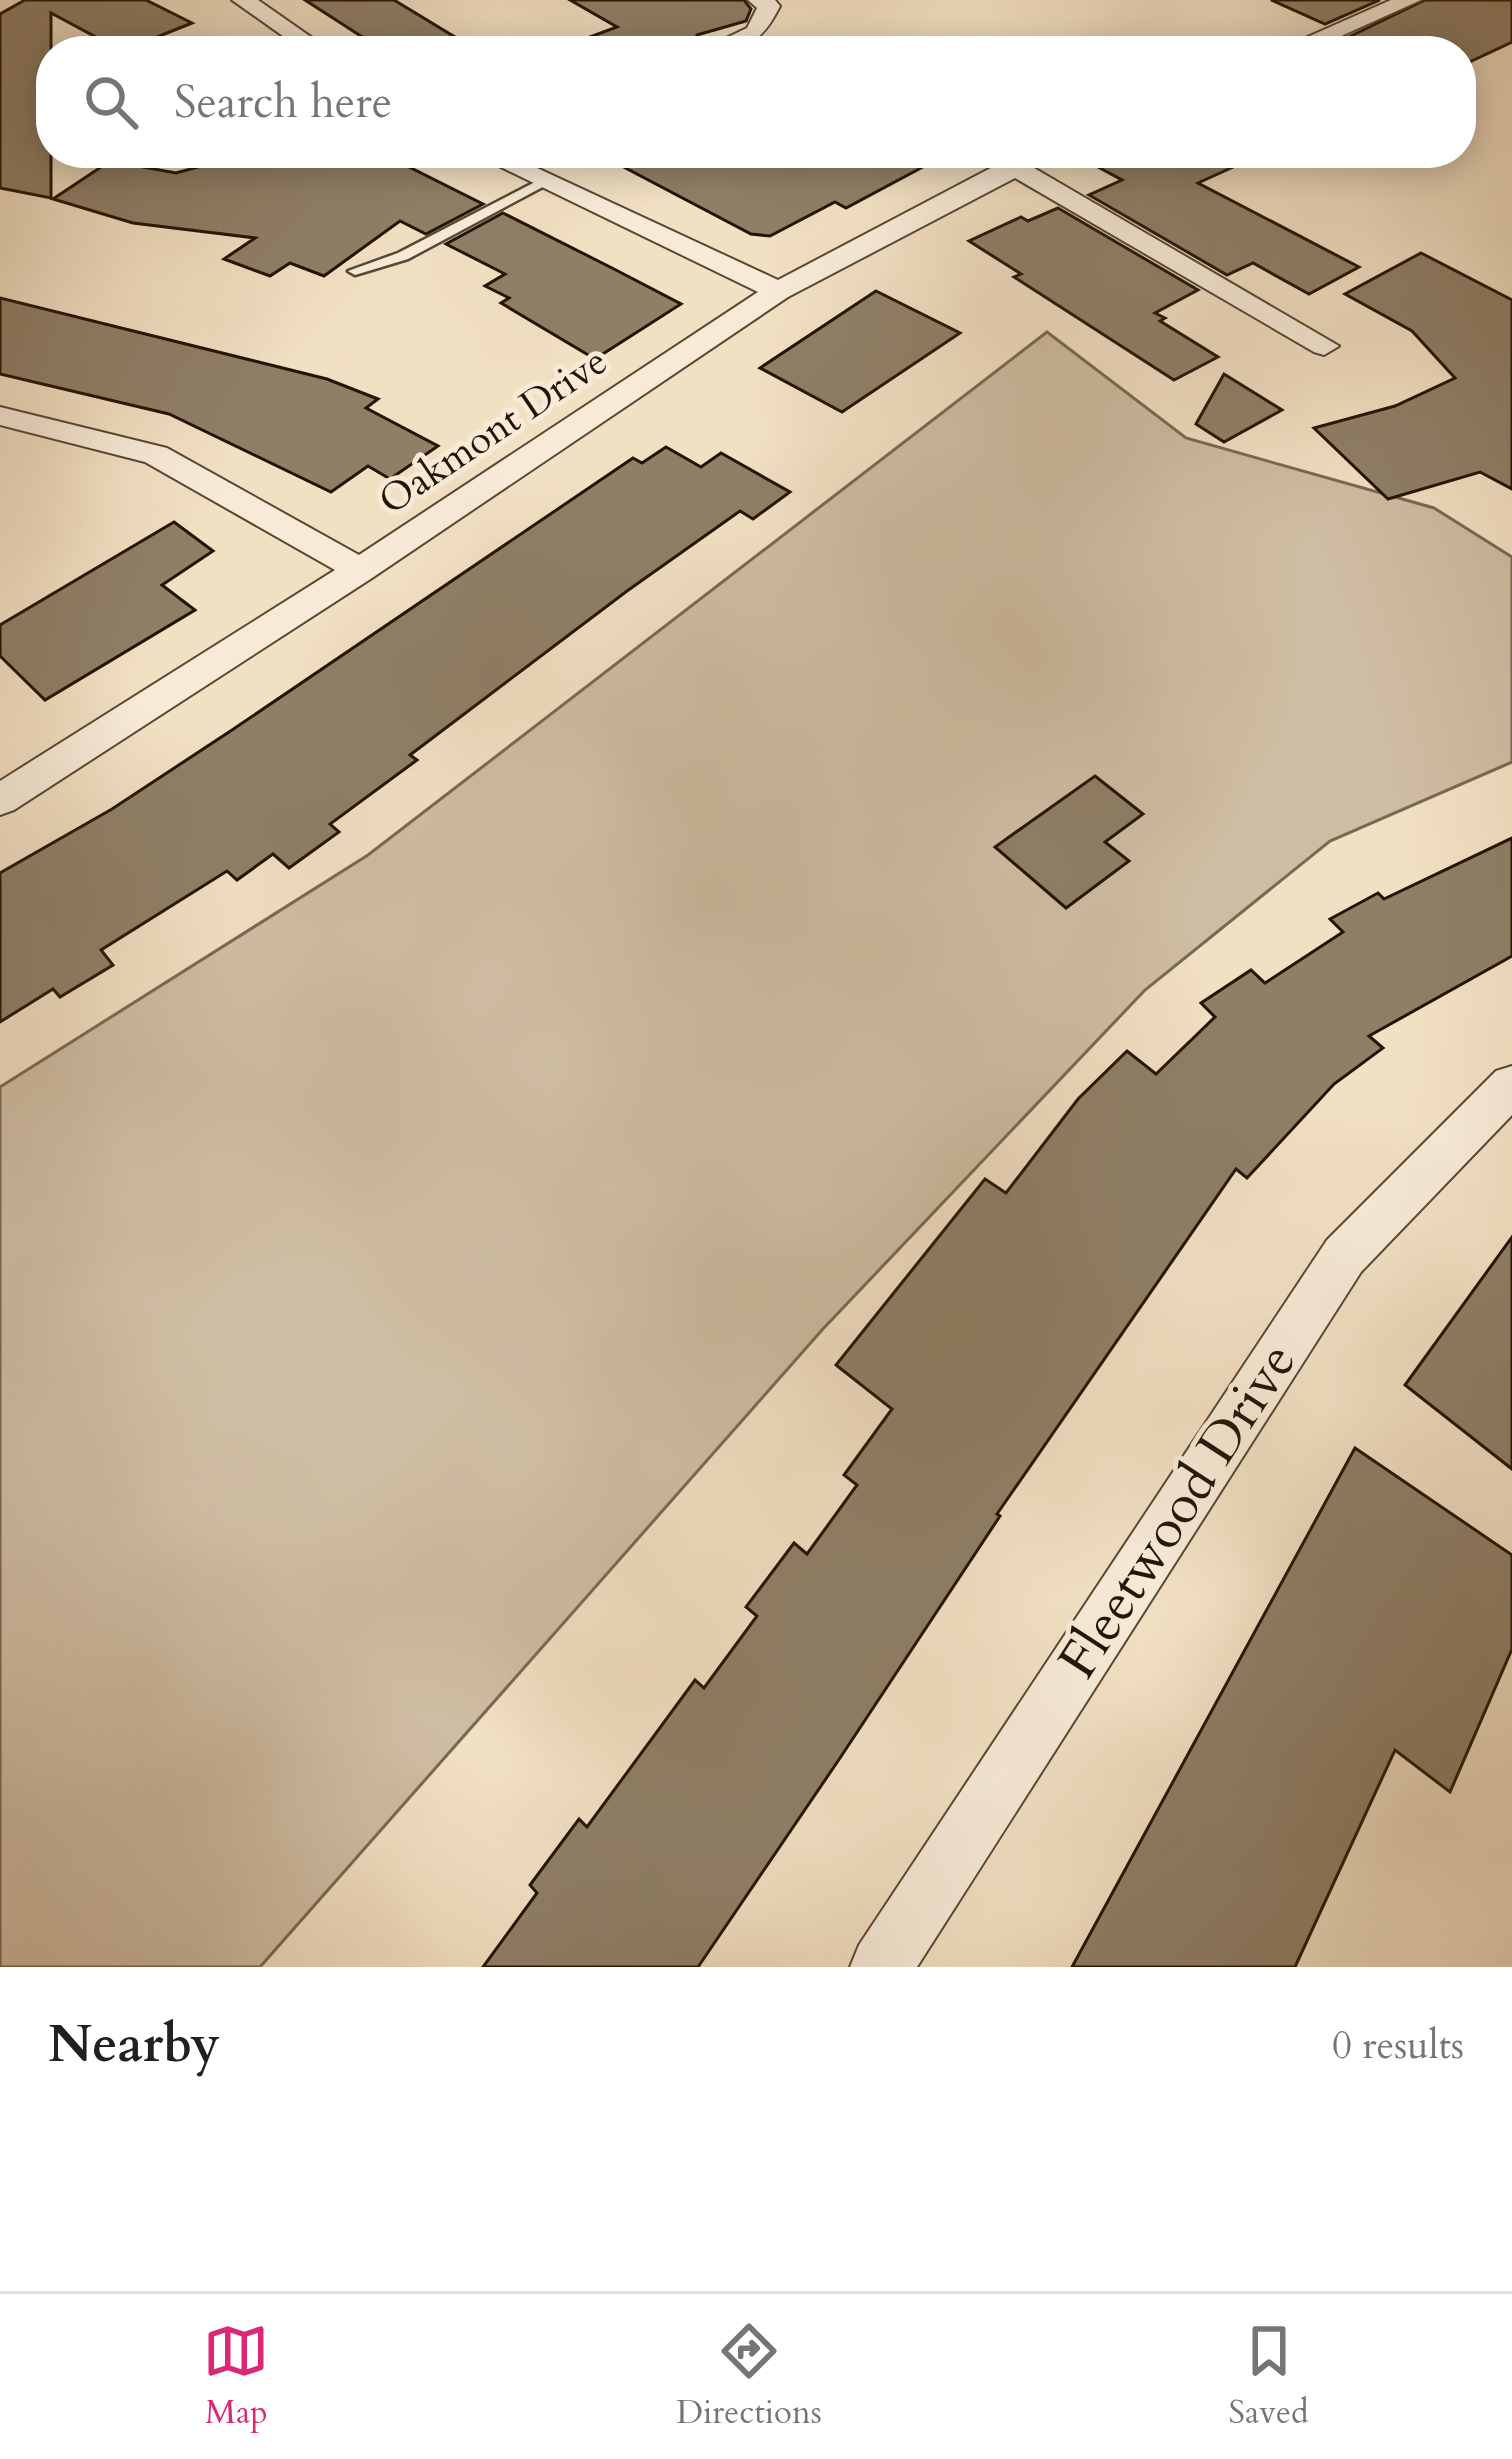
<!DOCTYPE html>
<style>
:root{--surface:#fff;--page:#f2f2f2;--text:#202124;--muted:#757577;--line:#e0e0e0;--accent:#db2777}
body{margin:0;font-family:Cardo,serif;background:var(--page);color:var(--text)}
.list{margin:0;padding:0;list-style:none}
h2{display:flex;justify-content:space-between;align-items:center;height:156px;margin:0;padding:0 48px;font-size:51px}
h2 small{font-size:39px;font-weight:400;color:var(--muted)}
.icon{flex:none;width:66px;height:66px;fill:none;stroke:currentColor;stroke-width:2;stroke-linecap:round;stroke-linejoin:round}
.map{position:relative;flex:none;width:1512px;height:1967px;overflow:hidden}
.search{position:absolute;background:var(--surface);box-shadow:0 6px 30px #0003;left:36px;right:36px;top:36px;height:132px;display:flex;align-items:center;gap:30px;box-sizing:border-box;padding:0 42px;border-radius:48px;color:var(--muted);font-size:45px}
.sheet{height:324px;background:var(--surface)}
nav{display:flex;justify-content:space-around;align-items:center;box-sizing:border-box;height:168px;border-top:3px solid var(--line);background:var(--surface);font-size:33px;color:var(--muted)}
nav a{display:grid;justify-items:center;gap:6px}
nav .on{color:var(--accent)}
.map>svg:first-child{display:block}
.green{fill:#cfbda3;stroke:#796954;stroke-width:3}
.building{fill:#8f7f67;stroke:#231504;stroke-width:3}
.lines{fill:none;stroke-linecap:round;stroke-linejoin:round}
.service-casing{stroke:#574834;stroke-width:5}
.minor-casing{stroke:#574834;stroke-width:4}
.service{fill:#f7ebd8;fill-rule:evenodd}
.minor{fill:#f7ebd8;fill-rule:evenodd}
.labels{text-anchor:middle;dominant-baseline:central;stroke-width:10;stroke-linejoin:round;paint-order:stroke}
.far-street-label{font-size:39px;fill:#231504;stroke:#f7ebd8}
.near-street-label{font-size:54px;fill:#231504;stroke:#f7ebd8}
</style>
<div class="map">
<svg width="1512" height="1967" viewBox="0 0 1512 1967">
<rect width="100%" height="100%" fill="#f2e0c3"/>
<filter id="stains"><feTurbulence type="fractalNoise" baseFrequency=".00167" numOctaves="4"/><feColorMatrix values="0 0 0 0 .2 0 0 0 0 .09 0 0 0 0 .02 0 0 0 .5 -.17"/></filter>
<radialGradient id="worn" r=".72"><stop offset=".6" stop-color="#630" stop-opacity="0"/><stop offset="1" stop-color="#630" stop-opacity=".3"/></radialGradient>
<!-- green -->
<path class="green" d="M1047 332 1186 438 1434 508 1512 557V762L1330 841 1145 990 822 1330 260 1967H0V1087L368 855Z"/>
<!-- building -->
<g class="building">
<path d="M25 0H146L192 23 122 51 51 13V198L0 188V14Z"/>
<path d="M305 0H394L478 51H384Z"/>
<path d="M570 0H744L751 9 746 21 697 35 695 51H564L563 47 617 27Z"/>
<path d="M1271 0H1380L1325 24Z"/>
<path d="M1425 0H1512V42L1461 66V51H1384L1351 36Z"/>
<path d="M249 153H381L483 204 426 234 400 221 324 276 290 263 270 276 224 259 255 238 133 223 53 199 110 161 176 173Z"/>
<path d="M597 153H949L846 208 835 202 770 236 751 234Z"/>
<path d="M1072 153H1264L1198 183 1359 267 1309 294 1253 263 1227 275 1089 195 1122 180Z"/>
<path d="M1058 208 1198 290 1155 313 1165 318 1160 321 1218 357 1174 380 1014 277 1021 274 969 241 1021 217 1028 221Z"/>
<path d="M503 213 614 269 681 304 595 359 501 303 509 298 485 286 505 274 446 244Z"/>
<path d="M1421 253 1512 300V489L1480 472 1388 499 1314 428 1395 406 1455 378 1412 331 1345 294Z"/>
<path d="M876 291 960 333 842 412 760 368Z"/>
<path d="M0 298 327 379 378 399 366 408 438 446 390 479 368 466 331 492 169 414 0 374Z"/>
<path d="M1224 374 1282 410 1224 442 1196 424Z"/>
<path d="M666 447 701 467 721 453 790 492 753 519 740 511 627 591 410 755 417 760 330 824 339 832 289 868 273 854 237 880 227 871 101 950 113 965 60 997 53 989 0 1022V873L112 809 232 730 633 458 642 463Z"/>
<path d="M174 522 213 551 162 585 195 610 45 700 0 656V625Z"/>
<path d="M1095 776 1143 814 1105 842 1129 861 1066 908 995 847Z"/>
<path d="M1512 838V956L1369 1036 1383 1048 1334 1084 1247 1178 1236 1169 997 1514 1000 1516 840 1758 698 1967H483L537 1893 530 1885 579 1819 587 1827 695 1680 704 1688 757 1616 746 1607 794 1543 807 1554 857 1485 844 1475 892 1409 836 1365 985 1179 1006 1193 1078 1099 1127 1051 1156 1074 1215 1017 1201 1003 1251 970 1265 983 1343 932 1330 919 1378 893 1384 899Z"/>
<path d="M1512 1237V1469L1405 1385Z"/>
<path d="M1355 1448 1512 1555V1649L1450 1792 1395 1750 1295 1967H1072Z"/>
</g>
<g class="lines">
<defs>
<path id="service" d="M541 179 552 182 408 259 355 275 348 271 398 253Z"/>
<g id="minor">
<path d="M232 0H258L331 51H304Z"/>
<path d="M748 0H775L780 6C760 46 744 51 699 51L747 28 757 8Z"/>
<path d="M1391 0H1421L1308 51H1276Z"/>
<path d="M472 153H505L778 280 1004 161 1024 153H1056L1034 168 1339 346 1324 355 1314 352 1015 178 788 297 372 578 14 810 0 815V781L335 570 145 462 0 425V407L167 448 359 555 758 292Z"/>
<path d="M1512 1066V1115L1361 1272 917 1967H850L859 1945 1327 1240 1496 1071Z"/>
</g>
</defs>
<!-- service casing -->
<use href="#service" class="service-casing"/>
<!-- minor casing -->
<use href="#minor" class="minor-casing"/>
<!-- service -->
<use href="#service" class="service"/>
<!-- minor -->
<use href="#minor" class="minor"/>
</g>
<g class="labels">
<!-- far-street labels -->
<g class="far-street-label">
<text transform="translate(493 431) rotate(-34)">Oakmont Drive</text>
</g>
<!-- near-street labels -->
<g class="near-street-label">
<text transform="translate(1178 1511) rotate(-57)">Fleetwood Drive</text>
</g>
</g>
<rect width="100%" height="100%" filter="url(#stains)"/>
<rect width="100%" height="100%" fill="url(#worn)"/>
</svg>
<div class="search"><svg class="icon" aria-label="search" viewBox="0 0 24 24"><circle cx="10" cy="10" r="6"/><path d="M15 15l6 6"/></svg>Search here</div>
</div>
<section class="sheet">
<h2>Nearby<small>0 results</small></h2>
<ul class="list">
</ul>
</section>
<nav>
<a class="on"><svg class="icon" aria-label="map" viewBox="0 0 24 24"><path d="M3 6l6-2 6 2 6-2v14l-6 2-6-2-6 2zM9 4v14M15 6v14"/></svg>Map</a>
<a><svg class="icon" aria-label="directions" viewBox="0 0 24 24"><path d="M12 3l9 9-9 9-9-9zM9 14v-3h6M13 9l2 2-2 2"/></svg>Directions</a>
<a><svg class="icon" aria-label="saved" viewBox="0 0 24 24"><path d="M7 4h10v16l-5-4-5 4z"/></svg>Saved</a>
</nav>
